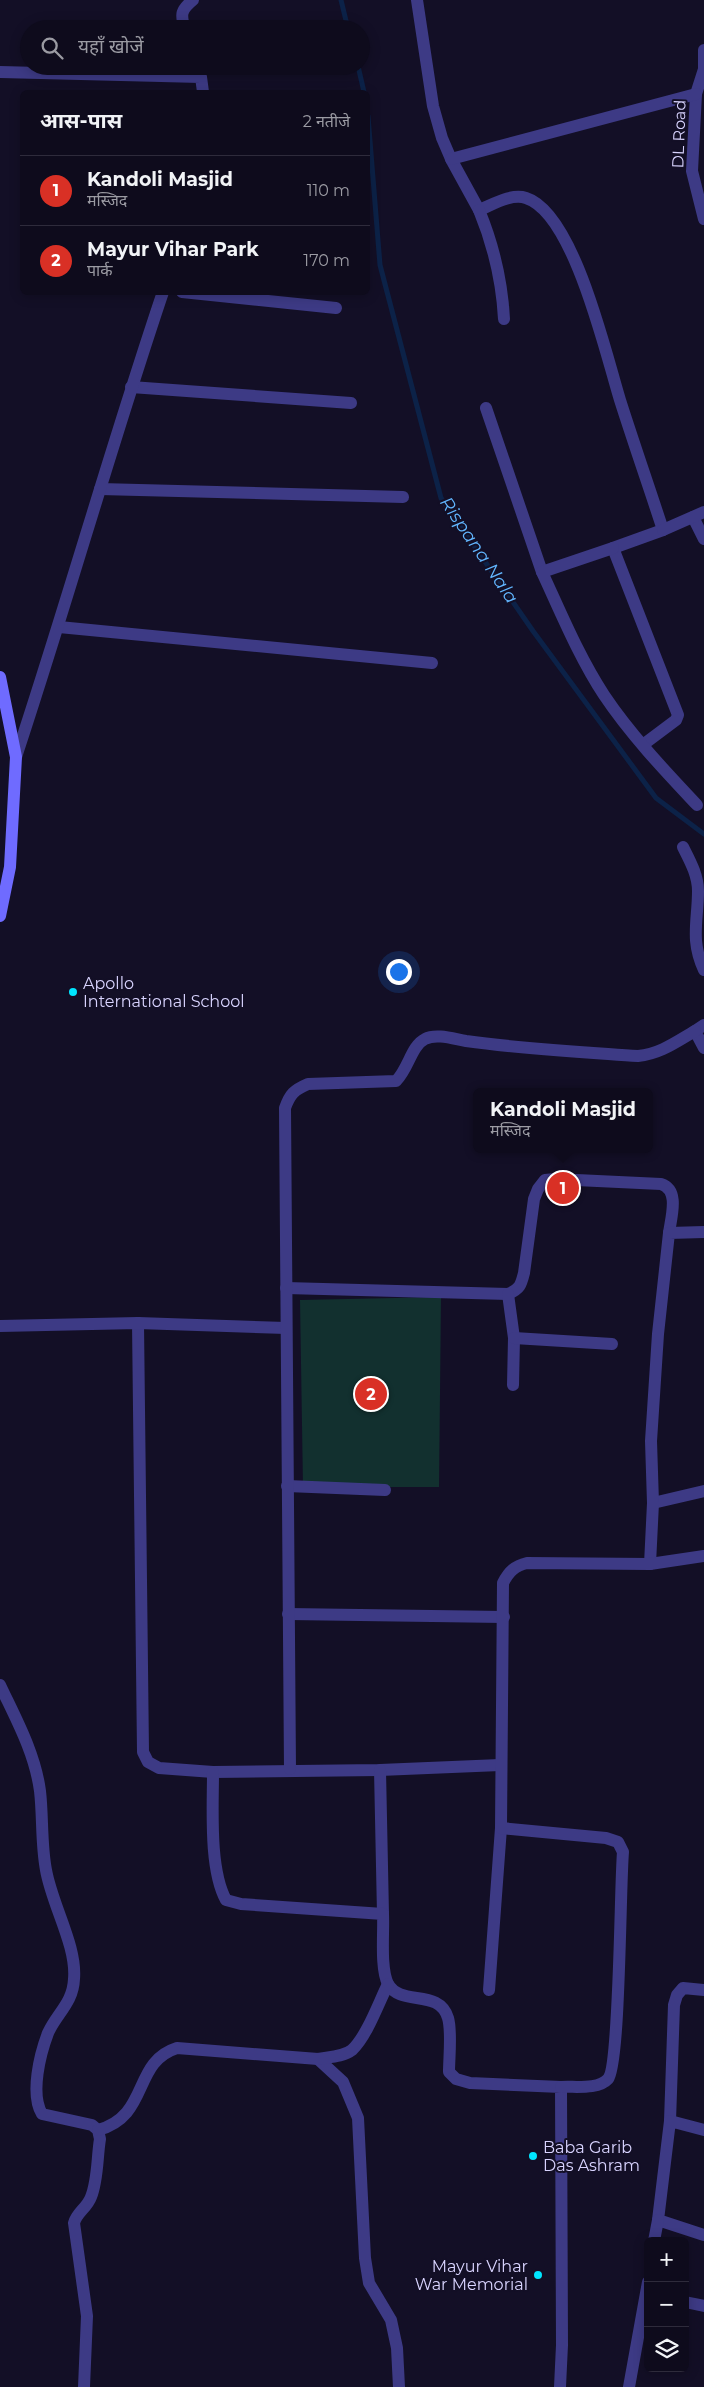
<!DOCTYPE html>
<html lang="hi">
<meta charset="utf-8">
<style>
:root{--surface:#0e0b1c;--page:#171425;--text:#f1f3f6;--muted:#9b9ba3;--line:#2e2b3b;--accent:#d93025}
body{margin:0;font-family:Montserrat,"Noto Sans Devanagari",sans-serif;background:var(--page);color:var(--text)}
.controls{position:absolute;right:15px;bottom:15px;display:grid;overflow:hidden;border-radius:8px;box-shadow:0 2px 12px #0003}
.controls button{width:45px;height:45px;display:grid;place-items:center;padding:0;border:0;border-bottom:1px solid var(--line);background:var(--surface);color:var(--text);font:25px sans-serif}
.you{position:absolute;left:398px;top:971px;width:18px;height:18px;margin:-12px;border:4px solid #fff;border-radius:50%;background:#1a73e8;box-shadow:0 0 0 8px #1a73e833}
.badge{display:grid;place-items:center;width:32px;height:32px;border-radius:50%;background:var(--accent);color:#fff;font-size:16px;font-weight:700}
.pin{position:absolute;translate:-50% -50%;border:2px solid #fff;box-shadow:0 1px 5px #0006}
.popup{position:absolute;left:473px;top:1088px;width:180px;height:65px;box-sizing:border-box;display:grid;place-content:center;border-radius:8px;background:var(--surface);filter:drop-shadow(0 1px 4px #0005);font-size:16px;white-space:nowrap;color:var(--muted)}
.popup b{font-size:19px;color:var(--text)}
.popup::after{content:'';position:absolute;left:50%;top:100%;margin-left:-10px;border:10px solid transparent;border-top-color:var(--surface)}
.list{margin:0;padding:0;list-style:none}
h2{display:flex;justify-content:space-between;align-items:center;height:65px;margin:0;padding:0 20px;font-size:21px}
h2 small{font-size:16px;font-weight:400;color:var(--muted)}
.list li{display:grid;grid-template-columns:32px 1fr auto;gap:15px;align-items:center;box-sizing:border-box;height:70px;padding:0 20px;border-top:1px solid var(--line)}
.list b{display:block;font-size:19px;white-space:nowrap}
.list p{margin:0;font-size:16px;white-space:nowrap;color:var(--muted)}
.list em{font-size:16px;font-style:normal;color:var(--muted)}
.icon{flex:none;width:28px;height:28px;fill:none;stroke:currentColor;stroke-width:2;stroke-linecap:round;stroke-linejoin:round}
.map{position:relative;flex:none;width:704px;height:2387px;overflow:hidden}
.search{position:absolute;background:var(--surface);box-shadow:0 2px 12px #0003;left:20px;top:20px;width:350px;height:55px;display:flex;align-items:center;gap:12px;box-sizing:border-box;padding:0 18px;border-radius:28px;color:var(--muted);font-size:19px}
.panel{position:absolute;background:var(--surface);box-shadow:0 2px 12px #0003;left:20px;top:90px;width:350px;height:205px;border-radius:8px}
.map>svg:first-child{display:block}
.green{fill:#12302f}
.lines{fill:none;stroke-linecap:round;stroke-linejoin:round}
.stream{stroke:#0c2248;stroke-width:5}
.street{stroke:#3d3a85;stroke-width:12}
.secondary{stroke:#6f6bff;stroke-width:12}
.poi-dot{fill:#00e5ff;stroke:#130f26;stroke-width:2}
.labels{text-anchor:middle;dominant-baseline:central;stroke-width:4;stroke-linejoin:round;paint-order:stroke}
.street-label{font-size:16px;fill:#d9d4ff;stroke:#130f26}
.poi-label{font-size:16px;fill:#d9d4ff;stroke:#130f26;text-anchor:start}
.water-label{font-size:18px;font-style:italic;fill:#62b6ff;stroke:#130f26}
</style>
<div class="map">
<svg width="704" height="2387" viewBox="0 0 704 2387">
<rect width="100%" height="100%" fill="#130f26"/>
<!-- green -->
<path class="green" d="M441 1297 439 1487H303L300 1300Z"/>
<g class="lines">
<!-- stream -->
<g class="stream">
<path d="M341 0 348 29"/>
<path d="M358 66 364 92"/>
<path d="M368 116 380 265 441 498 533 631 656 798 704 834"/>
</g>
<!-- street -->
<g class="street">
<path d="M417 0 433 106 442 138 451 159 479 210C492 205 511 193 526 198 574 213 606 355 620 400 634 444 649 487 663 530L613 548 678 715 676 720 644 744"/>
<path d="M185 29C180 14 181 10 193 0"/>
<path d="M704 50V69L696 94 692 171 704 219"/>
<path d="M0 72 201 77 203 92"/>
<path d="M451 159 696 94"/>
<path d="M479 210C493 244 502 281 504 319"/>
<path d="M182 292 336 308"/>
<path d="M131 387 351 403"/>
<path d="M486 408 542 572"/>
<path d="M100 489 403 497"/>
<path d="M693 517 704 539"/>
<path d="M663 530 704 512"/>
<path d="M613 548 542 572C561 613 579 657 604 695 630 734 665 771 697 805"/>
<path d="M59 627 432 663"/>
<path d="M16 757C67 603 111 446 163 292"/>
<path d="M683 847C690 861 698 875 698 891 698 921 690 940 704 970"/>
<path d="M704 1025 695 1031 704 1048"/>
<path d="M286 1288 508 1294C520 1289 521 1285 524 1273L534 1199 538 1189 545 1180 555 1179 661 1184C680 1190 671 1217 669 1233"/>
<path d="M508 1294 514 1338 513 1385"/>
<path d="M138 1323 143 1752 148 1762 159 1768 213 1772 380 1770 500 1765"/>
<path d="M0 1326 138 1323 286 1328"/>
<path d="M514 1338 612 1344"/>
<path d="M287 1486 385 1490"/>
<path d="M653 1503 704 1491"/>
<path d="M650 1564 653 1503 651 1441 658 1334 669 1233 704 1232"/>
<path d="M288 1614 504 1617"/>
<path d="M0 1685C16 1719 35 1753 40 1791 43 1817 41 1844 46 1870 52 1905 77 1946 74 1979 73 2003 57 2013 48 2033 40 2054 30 2094 42 2114L92 2125 98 2130 100 2139C97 2157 98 2180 91 2197 87 2208 77 2212 74 2223L87 2316 84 2387"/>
<path d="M290 1769 285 1108C290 1094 294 1090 308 1084L396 1081C409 1068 411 1046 425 1039 436 1033 454 1039 466 1041 523 1049 581 1052 638 1056 660 1054 676 1042 695 1031"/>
<path d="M380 1770 383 1914"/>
<path d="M213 1772C213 1808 209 1869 226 1900L241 1904 383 1914C384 1932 380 1968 388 1984 401 2007 439 1988 448 2018 452 2031 449 2058 449 2072L456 2079 470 2083 561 2087 562 2345 560 2387"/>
<path d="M489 1990 501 1828"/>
<path d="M318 2059 343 2082 358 2118 365 2258 369 2283 391 2320 397 2348 399 2387"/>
<path d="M561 2087C574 2086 598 2090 608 2079 620 2066 620 1884 623 1852L618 1842 606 1838 501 1828 503 1583C509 1571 515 1566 527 1563L650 1564 704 1556"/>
<path d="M670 2121 674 2005 677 1995 683 1988 704 1990"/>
<path d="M98 2130C150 2116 132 2062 177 2048L318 2059C329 2057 343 2057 352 2050 367 2036 379 2002 388 1984"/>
<path d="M704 2130 670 2121 658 2220 704 2235"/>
<path d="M654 2241 658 2220"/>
<path d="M685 2302 704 2306"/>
<path d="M629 2387 648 2282"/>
</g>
<!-- secondary -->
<path class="secondary" d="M0 677 16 757 10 867 0 916"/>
</g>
<!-- markers -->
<g class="poi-dot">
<circle cx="73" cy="992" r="5"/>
<circle cx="533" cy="2156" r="5"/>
<circle cx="538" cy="2275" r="5"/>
</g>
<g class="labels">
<!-- street labels -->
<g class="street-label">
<text transform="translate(679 134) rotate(-88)">DL Road</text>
</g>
<!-- poi labels -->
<g class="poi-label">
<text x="83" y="983">Apollo<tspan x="83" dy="18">International School</tspan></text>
<text x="543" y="2147">Baba Garib<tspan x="543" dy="18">Das Ashram</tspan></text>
<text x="528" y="2266" text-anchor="end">Mayur Vihar<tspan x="528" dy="18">War Memorial</tspan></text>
</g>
<!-- water labels -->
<g class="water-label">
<text transform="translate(479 550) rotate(56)">Rispana Nala</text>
</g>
</g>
</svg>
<div class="controls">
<button>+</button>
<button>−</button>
<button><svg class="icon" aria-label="layers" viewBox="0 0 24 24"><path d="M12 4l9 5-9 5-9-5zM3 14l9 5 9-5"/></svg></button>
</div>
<div class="you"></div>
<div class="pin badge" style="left:563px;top:1188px">1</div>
<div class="popup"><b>Kandoli Masjid</b>मस्जिद</div>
<div class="pin badge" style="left:371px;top:1394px">2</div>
<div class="search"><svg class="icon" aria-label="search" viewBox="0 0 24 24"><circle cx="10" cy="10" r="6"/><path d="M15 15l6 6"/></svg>यहाँ खोजें</div>
<section class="panel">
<h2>आस-पास<small>2 नतीजे</small></h2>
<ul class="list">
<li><span class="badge">1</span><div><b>Kandoli Masjid</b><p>मस्जिद</p></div><em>110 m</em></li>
<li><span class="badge">2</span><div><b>Mayur Vihar Park</b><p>पार्क</p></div><em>170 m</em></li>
</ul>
</section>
</div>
